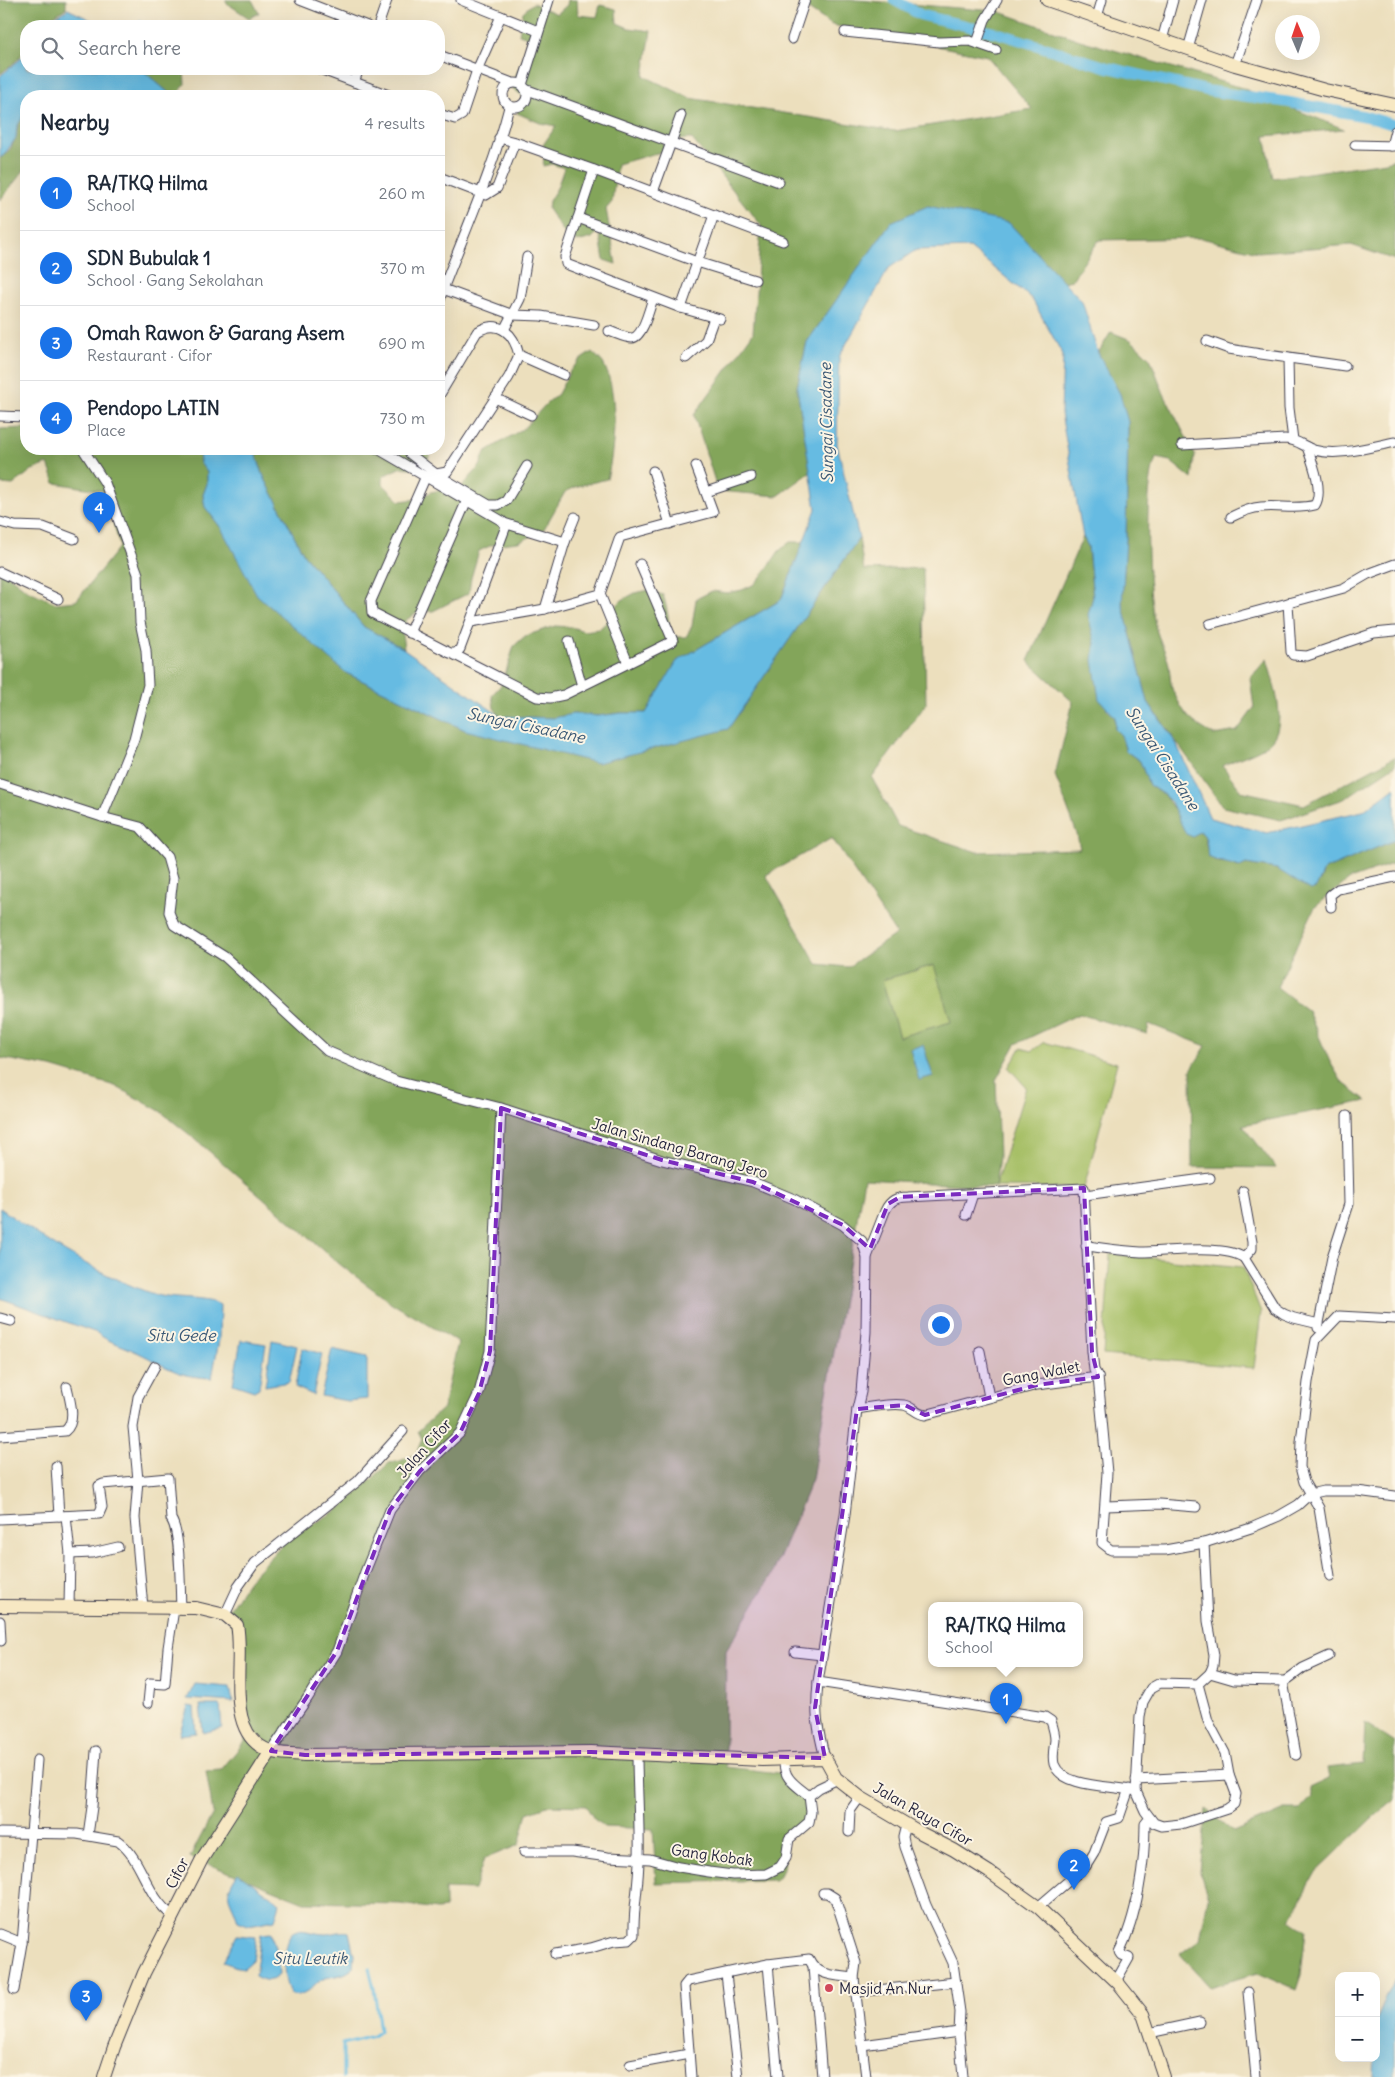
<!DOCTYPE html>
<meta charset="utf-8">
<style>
:root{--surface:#fff;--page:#f2f2f3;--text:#1f2937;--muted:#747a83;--line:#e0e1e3;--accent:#1a73e8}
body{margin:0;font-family:Delius,sans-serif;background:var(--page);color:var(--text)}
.controls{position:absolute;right:15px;bottom:15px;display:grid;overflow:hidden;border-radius:10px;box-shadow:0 5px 20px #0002}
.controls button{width:45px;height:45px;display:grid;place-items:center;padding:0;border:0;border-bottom:1px solid var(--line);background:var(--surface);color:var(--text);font:25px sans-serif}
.compass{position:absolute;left:1275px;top:15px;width:45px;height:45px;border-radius:50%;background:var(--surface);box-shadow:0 5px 20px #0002;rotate:358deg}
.you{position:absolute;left:940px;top:1324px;width:18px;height:18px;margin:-12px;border:4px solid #fff;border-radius:50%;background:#1a73e8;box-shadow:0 0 0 8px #1a73e833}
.badge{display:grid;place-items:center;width:32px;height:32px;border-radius:50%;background:var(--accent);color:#fff;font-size:16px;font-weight:700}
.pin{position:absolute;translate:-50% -41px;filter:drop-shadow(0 1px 2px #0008)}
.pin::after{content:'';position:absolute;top:26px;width:18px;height:15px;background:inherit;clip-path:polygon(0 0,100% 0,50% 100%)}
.popup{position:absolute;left:928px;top:1602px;width:155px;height:65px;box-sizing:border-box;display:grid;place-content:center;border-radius:10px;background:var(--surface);filter:drop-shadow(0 1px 4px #0005);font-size:16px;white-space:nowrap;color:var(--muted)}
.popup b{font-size:19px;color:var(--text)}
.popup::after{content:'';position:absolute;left:50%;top:100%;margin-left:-10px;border:10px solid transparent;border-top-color:var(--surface)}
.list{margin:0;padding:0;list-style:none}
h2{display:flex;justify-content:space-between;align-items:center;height:65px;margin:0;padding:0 20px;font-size:21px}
h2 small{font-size:16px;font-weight:400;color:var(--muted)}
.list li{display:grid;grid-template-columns:32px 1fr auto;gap:15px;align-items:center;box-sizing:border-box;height:75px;padding:0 20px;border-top:1px solid var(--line)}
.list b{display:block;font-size:19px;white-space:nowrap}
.list p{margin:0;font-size:16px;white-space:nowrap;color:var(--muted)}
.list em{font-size:16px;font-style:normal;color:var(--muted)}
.icon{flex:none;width:28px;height:28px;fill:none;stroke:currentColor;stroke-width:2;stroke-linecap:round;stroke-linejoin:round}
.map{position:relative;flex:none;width:1395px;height:2077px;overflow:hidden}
.search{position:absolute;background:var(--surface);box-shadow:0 5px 20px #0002;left:20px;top:20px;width:425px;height:55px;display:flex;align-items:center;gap:12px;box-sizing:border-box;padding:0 18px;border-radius:20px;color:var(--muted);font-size:19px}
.panel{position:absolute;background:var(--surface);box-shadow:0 5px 20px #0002;left:20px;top:90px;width:425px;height:365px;border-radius:20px}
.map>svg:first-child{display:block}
.green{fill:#a4be64;stroke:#637050}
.forest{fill:#83a55a;stroke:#52644a;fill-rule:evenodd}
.water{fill:#66bbe2;stroke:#446e8e}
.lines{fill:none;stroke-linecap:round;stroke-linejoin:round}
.stream{stroke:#66bbe2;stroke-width:3}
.canal{stroke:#66bbe2;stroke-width:11}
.street-casing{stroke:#403e4e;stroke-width:11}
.secondary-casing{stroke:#403e4e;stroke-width:14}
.street{stroke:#fff;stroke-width:9}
.secondary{stroke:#f7e8c3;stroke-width:12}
.marked{fill:#7b2cbf;fill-opacity:0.2;stroke:#7b2cbf;stroke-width:4;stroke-dasharray:10 6;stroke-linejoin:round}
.poi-dot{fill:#d1495b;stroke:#fcf5e5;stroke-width:2}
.labels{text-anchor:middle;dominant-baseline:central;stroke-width:4;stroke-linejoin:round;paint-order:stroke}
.street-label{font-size:15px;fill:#22223b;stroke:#fcf5e5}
.poi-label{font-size:15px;fill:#22223b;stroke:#fcf5e5;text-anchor:start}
.water-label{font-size:16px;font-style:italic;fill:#3a5875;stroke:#fcf5e5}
</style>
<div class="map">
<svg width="1395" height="2077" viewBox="0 0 1395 2077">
<rect width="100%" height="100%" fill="#fcf5e5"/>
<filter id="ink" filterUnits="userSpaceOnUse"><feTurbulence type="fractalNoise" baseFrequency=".02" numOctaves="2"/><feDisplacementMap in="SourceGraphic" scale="10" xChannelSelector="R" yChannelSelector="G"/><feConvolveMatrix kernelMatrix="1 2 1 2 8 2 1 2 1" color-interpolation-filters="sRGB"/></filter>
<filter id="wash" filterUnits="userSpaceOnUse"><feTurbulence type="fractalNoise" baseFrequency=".0096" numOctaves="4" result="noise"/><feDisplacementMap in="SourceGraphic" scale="20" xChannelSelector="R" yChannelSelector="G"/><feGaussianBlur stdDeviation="1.12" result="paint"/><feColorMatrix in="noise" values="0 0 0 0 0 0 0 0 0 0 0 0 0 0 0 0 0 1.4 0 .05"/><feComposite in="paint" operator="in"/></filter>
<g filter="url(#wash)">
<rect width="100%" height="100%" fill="#ecdfbd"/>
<!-- green -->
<g class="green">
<path d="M935 965 951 1022 899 1037 882 980Z"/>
<path d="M1044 1042 1117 1063 1084 1188 995 1187 1026 1087 1009 1068 1021 1048 1032 1051Z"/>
<path d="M1110 1254 1243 1267 1261 1312 1254 1368 1103 1355Z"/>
</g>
<!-- forest -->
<g class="forest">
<path d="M0 0H66V8L39 26H26C26 58 23 55 0 74Z"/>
<path d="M225 0H252L259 13 249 18 228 4Z"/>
<path d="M568 0H577L578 15 597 17 600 5 616 9 617 23 629 28 651 31 644 76 690 98 895 131 1032 109 987 56 832 25 795 0H857L997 11 1080 40 1239 87 1344 129 1265 136 1273 178 1386 162 1395 159V260L1351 245 1258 252 1201 238 1099 240 1072 280 1063 282 1009 223H891L807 342 797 388 811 472 778 496 718 491 694 415 753 333 761 225 692 139 662 140 665 151 617 164 612 202 606 209 616 264 604 260 599 231 592 238 577 242 565 234 548 209 549 201 557 188 564 168 552 164 543 166 545 150 543 145 556 126 540 123 517 113 523 96 511 87 524 57 528 37 519 34 523 12 533 3 557 14 567 5Z"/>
<path d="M141 69H184L185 84 177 96H168L169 93Z"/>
<path d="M26 112V168L0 200V158C22 145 11 126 26 112Z"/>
<path d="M1111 332 1131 340 1150 358 1164 394 1195 455 1192 479 1170 461 1156 458C1143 489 1147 594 1156 629 1159 640 1165 650 1168 661 1171 672 1169 686 1175 695 1187 719 1192 722 1214 735L1237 731 1254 708 1250 678 1267 659C1273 683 1290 726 1268 744 1259 752 1234 759 1223 766L1241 791 1304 805 1395 757V765L1344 799 1281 820 1223 807 1148 702 1122 603 1126 537 1128 422 1098 353Z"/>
<path d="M592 352C595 355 600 359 603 363 619 391 615 448 607 479L578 486 565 492 544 529 530 537 518 542 492 545 479 551 471 578 469 593 433 611H420L406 620 402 633 404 649 364 627 304 555 264 477 254 449H430L431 451 426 466 414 469 401 467 383 476V484L400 501 418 499 431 492 445 489H460L480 466 485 452 524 428 547 403 558 394 570 371 580 360Z"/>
<path d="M26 425V449H199L200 463 207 472V484L203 495 205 507 221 528 346 673 465 730 728 729 859 538 864 570 923 568 926 704 872 778 898 826 977 852 1080 849 1077 834 1055 775 1073 702 1028 661 1083 537 1088 546 1093 597 1092 604 1095 643 1094 649 1107 710 1115 717V729L1121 735 1126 751 1140 761 1149 785 1164 795 1176 812 1195 834 1199 830C1208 835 1204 840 1207 848 1209 853 1214 858 1217 862H1226L1239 867 1246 864 1277 869 1293 878 1320 881 1324 870 1393 840 1395 863 1350 879 1315 907 1277 987 1308 1011 1330 1062 1342 1082 1367 1101 1243 1125 1276 1168 1192 1167 1191 1070 1206 1046 1149 1024 1147 1034 1079 1014 1016 1044 996 1080 999 1157 995 1187 864 1179 812 1479 773 1573 726 1651 725 1745 726 1767 779 1773 808 1802 809 1813 802 1826C791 1828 784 1833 778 1843 783 1861 789 1865 775 1880L656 1883 653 1829 604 1827 594 1819 586 1806 550 1805 527 1813 519 1845 484 1859 474 1890 445 1889V1908L437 1909 400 1904 304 1902 190 1857 213 1813 206 1771 221 1770 245 1741 242 1651 227 1612 249 1580 286 1540 341 1508 389 1463 400 1461 416 1454 422 1439 418 1431 443 1408 458 1342 393 1304 343 1267 195 1139 160 1111 115 1086 51 1067 0 1058V569L27 590 56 603 76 601 120 546 104 491 55 483 48 464 32 470 13 485 0 484V429L25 428ZM832 838 896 934 848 967 817 964 766 875ZM934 965 951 1022 899 1037 882 980Z"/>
<path d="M790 542H804L781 600 677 661 646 713H621L598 716 573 714 553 718 500 716 494 708 492 695 502 684 514 646 525 636 555 626 571 627 584 631 599 629 609 620 612 610 622 600 635 593 649 590 663 595C668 609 668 623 672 637H686L692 626 696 599 712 591 727 593 742 590 755 584 764 573 779 551Z"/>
<path d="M1365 1723 1395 1743V1799L1372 1818 1317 1871 1290 1920 1306 1930 1301 1975 1296 1990 1257 1973 1210 1987 1180 1954 1200 1939 1208 1898 1200 1872 1206 1809 1233 1832 1285 1810H1300L1312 1797 1310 1788 1329 1779 1327 1768 1363 1764Z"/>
</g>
<!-- water -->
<g class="water">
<path d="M68 9C79 15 90 18 100 26H41Z"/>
<path d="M26 51V69H141L169 93 168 96H66L58 90 47 91 43 96H26V112L17 127 16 138 4 155 0 158V76L24 56Z"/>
<path d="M928 206 1009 223 1082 301 1098 353 1120 394 1128 422 1126 539 1122 603 1148 702 1176 743 1210 818 1267 833 1363 811 1395 787V840L1324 870 1316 888 1310 890 1277 869 1246 864 1240 867C1229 863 1218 862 1208 857 1206 847 1209 836 1199 831L1193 837 1186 834 1171 802 1164 795 1149 785 1140 761 1126 751 1121 735 1115 729V717L1099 699 1093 660 1095 643 1088 615 1093 597 1088 546 1083 537 1061 413 1063 355 1032 299 970 248 916 250 889 268 839 357 837 444 859 538 728 729 597 763 465 730 346 673 257 595 221 528 205 507 203 495 207 484V472L200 463 199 449H254L264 477 304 555 364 627 404 649 500 716 553 718 573 714 598 716 621 713H646L677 661 781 600 816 509 797 388 807 342 891 222Z"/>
<path d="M923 1045 933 1076 919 1080 910 1049Z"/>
<path d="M0 1208C48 1243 100 1276 156 1295 174 1300 207 1297 220 1305L219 1340 212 1378C173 1377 165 1364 132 1350 120 1344 108 1342 97 1333L0 1298Z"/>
<path d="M241 1340 266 1344 259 1388 254 1391 233 1384Z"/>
<path d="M272 1340 297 1346 289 1382 265 1386Z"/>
<path d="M302 1348 322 1354 313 1395 295 1387Z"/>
<path d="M332 1349 367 1357V1399L347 1401 321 1396Z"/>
<path d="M195 1684 230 1687 233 1702 187 1699Z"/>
<path d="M200 1705H220L222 1728 203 1733Z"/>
<path d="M188 1706 194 1707 196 1733 179 1735Z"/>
<path d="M238 1873 280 1903 275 1920 248 1925 238 1921C231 1896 221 1898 238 1873Z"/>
<path d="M298 1930C307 1930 316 1934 325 1934 333 1934 342 1930 349 1932L354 1955 353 1968C344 1977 334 1975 323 1979 311 1984 309 1998 292 1995 282 1986 282 1948 289 1937 291 1933 293 1931 298 1930Z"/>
<path d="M271 1933 278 1959 279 1975C271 1983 264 1981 255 1976L261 1934Z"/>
<path d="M237 1935 256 1937 253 1960 244 1968 237 1967 223 1962Z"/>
<path d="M1395 1978V2077H1374L1376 2021Z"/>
</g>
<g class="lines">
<!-- stream -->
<g class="stream">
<path d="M138 26 140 22"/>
<path d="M343 2077V2044L373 2036 380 2031 374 1988 369 1968"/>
</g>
<!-- canal -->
<path class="canal" d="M894 0 921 15 1001 34 1106 67 1209 91 1287 102 1364 116 1395 125"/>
</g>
</g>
<g filter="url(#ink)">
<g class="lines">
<defs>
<g id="street">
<path d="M300 0 367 26"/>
<path d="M461 0 538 31"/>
<path d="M1097 17 1102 0"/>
<path d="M378 26 387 0"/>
<path d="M845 32 939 42 970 41 996 50"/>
<path d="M792 39 805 0"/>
<path d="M1162 40 1173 0"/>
<path d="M977 43 985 20 997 0"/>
<path d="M1188 49 1202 0"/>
<path d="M439 55 512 83"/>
<path d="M1235 65 1257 0"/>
<path d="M320 69 391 96"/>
<path d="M354 82 359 69"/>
<circle cx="515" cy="95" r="12"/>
<path d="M522 85 549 0"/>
<path d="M525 89 779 182"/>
<path d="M509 107C493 169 466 229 443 289L513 315 541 316 594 325"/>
<path d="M439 114 455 119 462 115 477 70 501 16"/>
<path d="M499 138 515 142 594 170 783 241"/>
<path d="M1355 145 1395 146"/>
<path d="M1391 146 1395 131"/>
<path d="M594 170 565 257 566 264 681 308 720 319"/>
<path d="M439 177 486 195 497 188 515 142"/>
<path d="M653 192 681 115"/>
<path d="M578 218 697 262 755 280"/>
<path d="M439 303 443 289"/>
<path d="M681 308 714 215"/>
<path d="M504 330 520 299 527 257"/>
<path d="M609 331C615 333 625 338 632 338 643 337 650 307 653 298"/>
<path d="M1207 341 1229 349 1254 353 1345 366"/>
<path d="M519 355 564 375"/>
<path d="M686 358 706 340 714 318"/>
<path d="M1288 358 1289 408 1293 440"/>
<path d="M495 398 531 415"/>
<path d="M0 416 26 417"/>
<path d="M1182 445 1285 439C1299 440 1302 446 1314 450 1339 457 1370 447 1395 442"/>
<path d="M83 449 105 483 138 574 140 622 146 650 148 685 134 739 102 817"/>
<path d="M378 449 502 521 506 526 460 649 456 653H450L372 613 371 601 426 476"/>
<path d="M409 449 410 454 436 474 447 472 509 377 519 355C514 334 499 318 477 332L439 396"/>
<path d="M653 471 670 524"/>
<path d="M436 474 489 505H498L506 501 527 466"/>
<path d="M706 492 751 477"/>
<path d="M1231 517C1241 512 1250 508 1261 507 1279 505 1297 510 1315 505 1324 491 1312 461 1307 447"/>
<path d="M0 522 15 526 43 527 74 539"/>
<path d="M504 523 565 542 575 517"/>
<path d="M0 572 58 599"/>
<path d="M600 594 628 663"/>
<path d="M1288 603 1291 652 1293 655 1307 656 1374 633 1395 631"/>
<path d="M545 609 565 542"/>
<path d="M471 622 545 609 600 594 620 537 713 512 696 466"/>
<path d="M1210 624 1344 588 1368 574 1395 564"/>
<path d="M409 633 467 500"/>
<path d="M569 641 582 686"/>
<path d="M453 654 537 697 550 698 564 695 673 641 640 564"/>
<path d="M0 784 102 817 140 827 167 857 173 878 169 912 174 925 225 957 327 1051 396 1081 501 1108 662 1160 753 1182 794 1199 843 1225 862 1241 867 1257"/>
<path d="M1331 907 1330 895 1338 889 1395 877"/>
<path d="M1243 1191 1252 1242V1249L1244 1258"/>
<path d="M1085 1195 1210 1178"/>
<path d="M966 1215 973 1194"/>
<path d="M1086 1246C1104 1248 1123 1251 1141 1252 1167 1252 1225 1244 1244 1258L1275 1308 1284 1314 1294 1318 1319 1324"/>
<path d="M0 1318 11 1321"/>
<path d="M1318 1328 1332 1257 1349 1204 1347 1116"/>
<path d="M980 1351 989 1397"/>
<path d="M857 1409C872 1407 889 1403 904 1405 913 1407 916 1414 925 1415L1037 1385 1098 1377"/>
<path d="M0 1436 65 1431C77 1421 70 1401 67 1387"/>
<path d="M56 1466 59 1516"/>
<path d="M1106 1506 1159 1504 1196 1507"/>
<path d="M66 1516 70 1554 69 1607"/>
<path d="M0 1519 99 1514 102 1507 99 1486 103 1484 168 1478 171 1519C181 1533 180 1589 181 1609"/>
<path d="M70 1554 92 1553 118 1547"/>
<path d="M1330 1576 1319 1508 1304 1482 1300 1467 1301 1442 1308 1382 1316 1340 1339 1316 1395 1319"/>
<path d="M143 1608 135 1518 138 1480 133 1427 138 1397 155 1366"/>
<path d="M225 1615 238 1587 255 1563 358 1481 403 1431"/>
<path d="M0 1621 1 1641"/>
<path d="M795 1652 822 1655"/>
<path d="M1210 1673 1234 1680 1283 1681 1296 1755"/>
<path d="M818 1682 1045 1717 1051 1721C1053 1727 1055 1734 1055 1740 1054 1748 1052 1756 1054 1764 1063 1789 1114 1785 1136 1791"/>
<path d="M1284 1682 1303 1668 1329 1656"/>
<path d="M1198 1684 1208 1721 1225 1753 1229 1775 1236 1794 1234 1804 1227 1809 1181 1824 1162 1826 1154 1823 1145 1811 1136 1791 1140 1716 1143 1702 1151 1688 1160 1683 1198 1684 1210 1673 1213 1666 1214 1655 1208 1621 1204 1543 1251 1528 1279 1516 1298 1505 1310 1494 1323 1491H1357L1395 1496"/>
<path d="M148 1703 150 1683 165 1684 168 1648 174 1609"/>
<path d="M271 1751 307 1699 337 1651 365 1572 390 1510 420 1471 460 1433 479 1393 490 1351 501 1108"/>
<path d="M825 1758C817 1727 815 1714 818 1682L845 1515 857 1409 861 1392 866 1332 867 1257 885 1211C890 1200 897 1197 908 1197L1084 1188 1092 1352 1094 1370 1098 1377 1107 1473 1102 1543 1111 1550H1165L1204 1543"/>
<path d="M784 1760C783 1779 796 1785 809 1796"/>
<path d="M1136 1780 1229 1775"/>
<path d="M906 1825 903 1837 905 1847 926 1905 953 1963 960 2012 959 2032 963 2077"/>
<path d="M849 1832 850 1811 860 1797"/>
<path d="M0 1833 77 1834 118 1841C143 1859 145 1896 173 1916"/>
<path d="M88 1835 92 1807 96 1751"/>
<path d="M524 1852H572L608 1857 650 1859 679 1867 709 1872 733 1875 766 1874 780 1867 786 1858 789 1839 809 1822 811 1812 809 1796 819 1788 838 1779"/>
<path d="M823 1893H827L835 1898 856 1963 854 1978 866 2077"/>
<path d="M1038 1907 1086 1866 1094 1853 1106 1822 1119 1818 1129 1789"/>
<path d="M0 1934 22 1943"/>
<path d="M555 1954 591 1948 614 1941 629 1940 634 1935C633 1909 639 1885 639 1858 640 1824 637 1789 637 1754"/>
<path d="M768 1964 778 2077"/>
<path d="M813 1967 822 2077"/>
<path d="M726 1974 738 2077"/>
<path d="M1116 1981 1129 1958 1121 1955 1119 1952C1137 1918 1145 1863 1145 1824L1150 1818"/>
<path d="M14 1990 22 1943 37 1760"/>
<path d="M857 1992 956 1982"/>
<path d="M1248 1992 1256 2077"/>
<path d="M1149 2033 1200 2022"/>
<path d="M862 2045 959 2032"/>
<path d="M630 2065 689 2054"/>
<path d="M691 2077 684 1986 688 1981 768 1964 809 1959C817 1977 837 1975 854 1978"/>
</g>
<g id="secondary">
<path d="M1047 0 1235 65 1325 90 1395 105"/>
<path d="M0 1606 196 1608 225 1615 237 1625C245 1661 222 1734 270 1751 280 1755 294 1753 305 1755L591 1752 762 1760 825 1758 836 1778 860 1797 921 1833 954 1850 989 1872 1038 1907 1061 1929 1119 1984 1143 2014 1164 2077"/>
<path d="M104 2077 114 2047 144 1973 202 1859 271 1751"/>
</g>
</defs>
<!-- street casing -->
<use href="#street" class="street-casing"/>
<!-- secondary casing -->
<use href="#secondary" class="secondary-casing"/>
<!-- street -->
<use href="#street" class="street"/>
<!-- secondary -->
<use href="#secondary" class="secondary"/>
</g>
</g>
<!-- marked area -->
<path class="marked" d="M501 1108 662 1160 753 1182 843 1225 870 1249 888 1204 900 1197 1084 1188 1092 1352 1098 1377 1037 1385 925 1415 905 1405 857 1409 815 1708 825 1758 591 1752 305 1755 271 1751 337 1651 390 1510 420 1471 460 1433 479 1393 490 1351Z"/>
<!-- markers -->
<circle class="poi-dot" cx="829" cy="1988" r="5"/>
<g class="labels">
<!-- street labels -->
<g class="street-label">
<text transform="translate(680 1148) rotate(16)">Jalan Sindang Barang Jero</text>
<text transform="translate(1041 1373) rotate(-11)">Gang Walet</text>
<text transform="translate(424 1448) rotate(-48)">Jalan Cifor</text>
<text transform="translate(923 1814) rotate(30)">Jalan Raya Cifor</text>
<text transform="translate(712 1855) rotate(8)">Gang Kobak</text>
<text transform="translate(177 1873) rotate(-63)">Cifor</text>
</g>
<!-- poi labels -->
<g class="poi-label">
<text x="839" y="1988">Masjid An Nur</text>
</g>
<!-- water labels -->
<g class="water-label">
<text transform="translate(826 423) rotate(-91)">Sungai Cisadane</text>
<text transform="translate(526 725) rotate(12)">Sungai Cisadane</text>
<text transform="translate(1163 758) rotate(57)">Sungai Cisadane</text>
<text x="181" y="1335">Situ Gede</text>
<text x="310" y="1958">Situ Leutik</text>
</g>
</g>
</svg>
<div class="controls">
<button>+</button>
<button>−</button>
</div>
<svg class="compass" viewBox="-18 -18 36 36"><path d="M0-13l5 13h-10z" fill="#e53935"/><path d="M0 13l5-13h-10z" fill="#747a83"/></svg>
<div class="you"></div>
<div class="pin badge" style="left:1006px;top:1724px">1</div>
<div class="popup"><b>RA/TKQ Hilma</b>School</div>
<div class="pin badge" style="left:1074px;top:1890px">2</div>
<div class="pin badge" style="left:86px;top:2021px">3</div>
<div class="pin badge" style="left:99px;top:533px">4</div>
<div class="search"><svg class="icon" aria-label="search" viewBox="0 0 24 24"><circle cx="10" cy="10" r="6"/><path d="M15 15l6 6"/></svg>Search here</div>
<section class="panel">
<h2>Nearby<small>4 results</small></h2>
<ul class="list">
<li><span class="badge">1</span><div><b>RA/TKQ Hilma</b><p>School</p></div><em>260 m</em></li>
<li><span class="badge">2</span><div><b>SDN Bubulak 1</b><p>School · Gang Sekolahan</p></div><em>370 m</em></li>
<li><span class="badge">3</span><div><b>Omah Rawon &amp; Garang Asem</b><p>Restaurant · Cifor</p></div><em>690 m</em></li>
<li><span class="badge">4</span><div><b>Pendopo LATIN</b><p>Place</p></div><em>730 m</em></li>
</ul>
</section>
</div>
